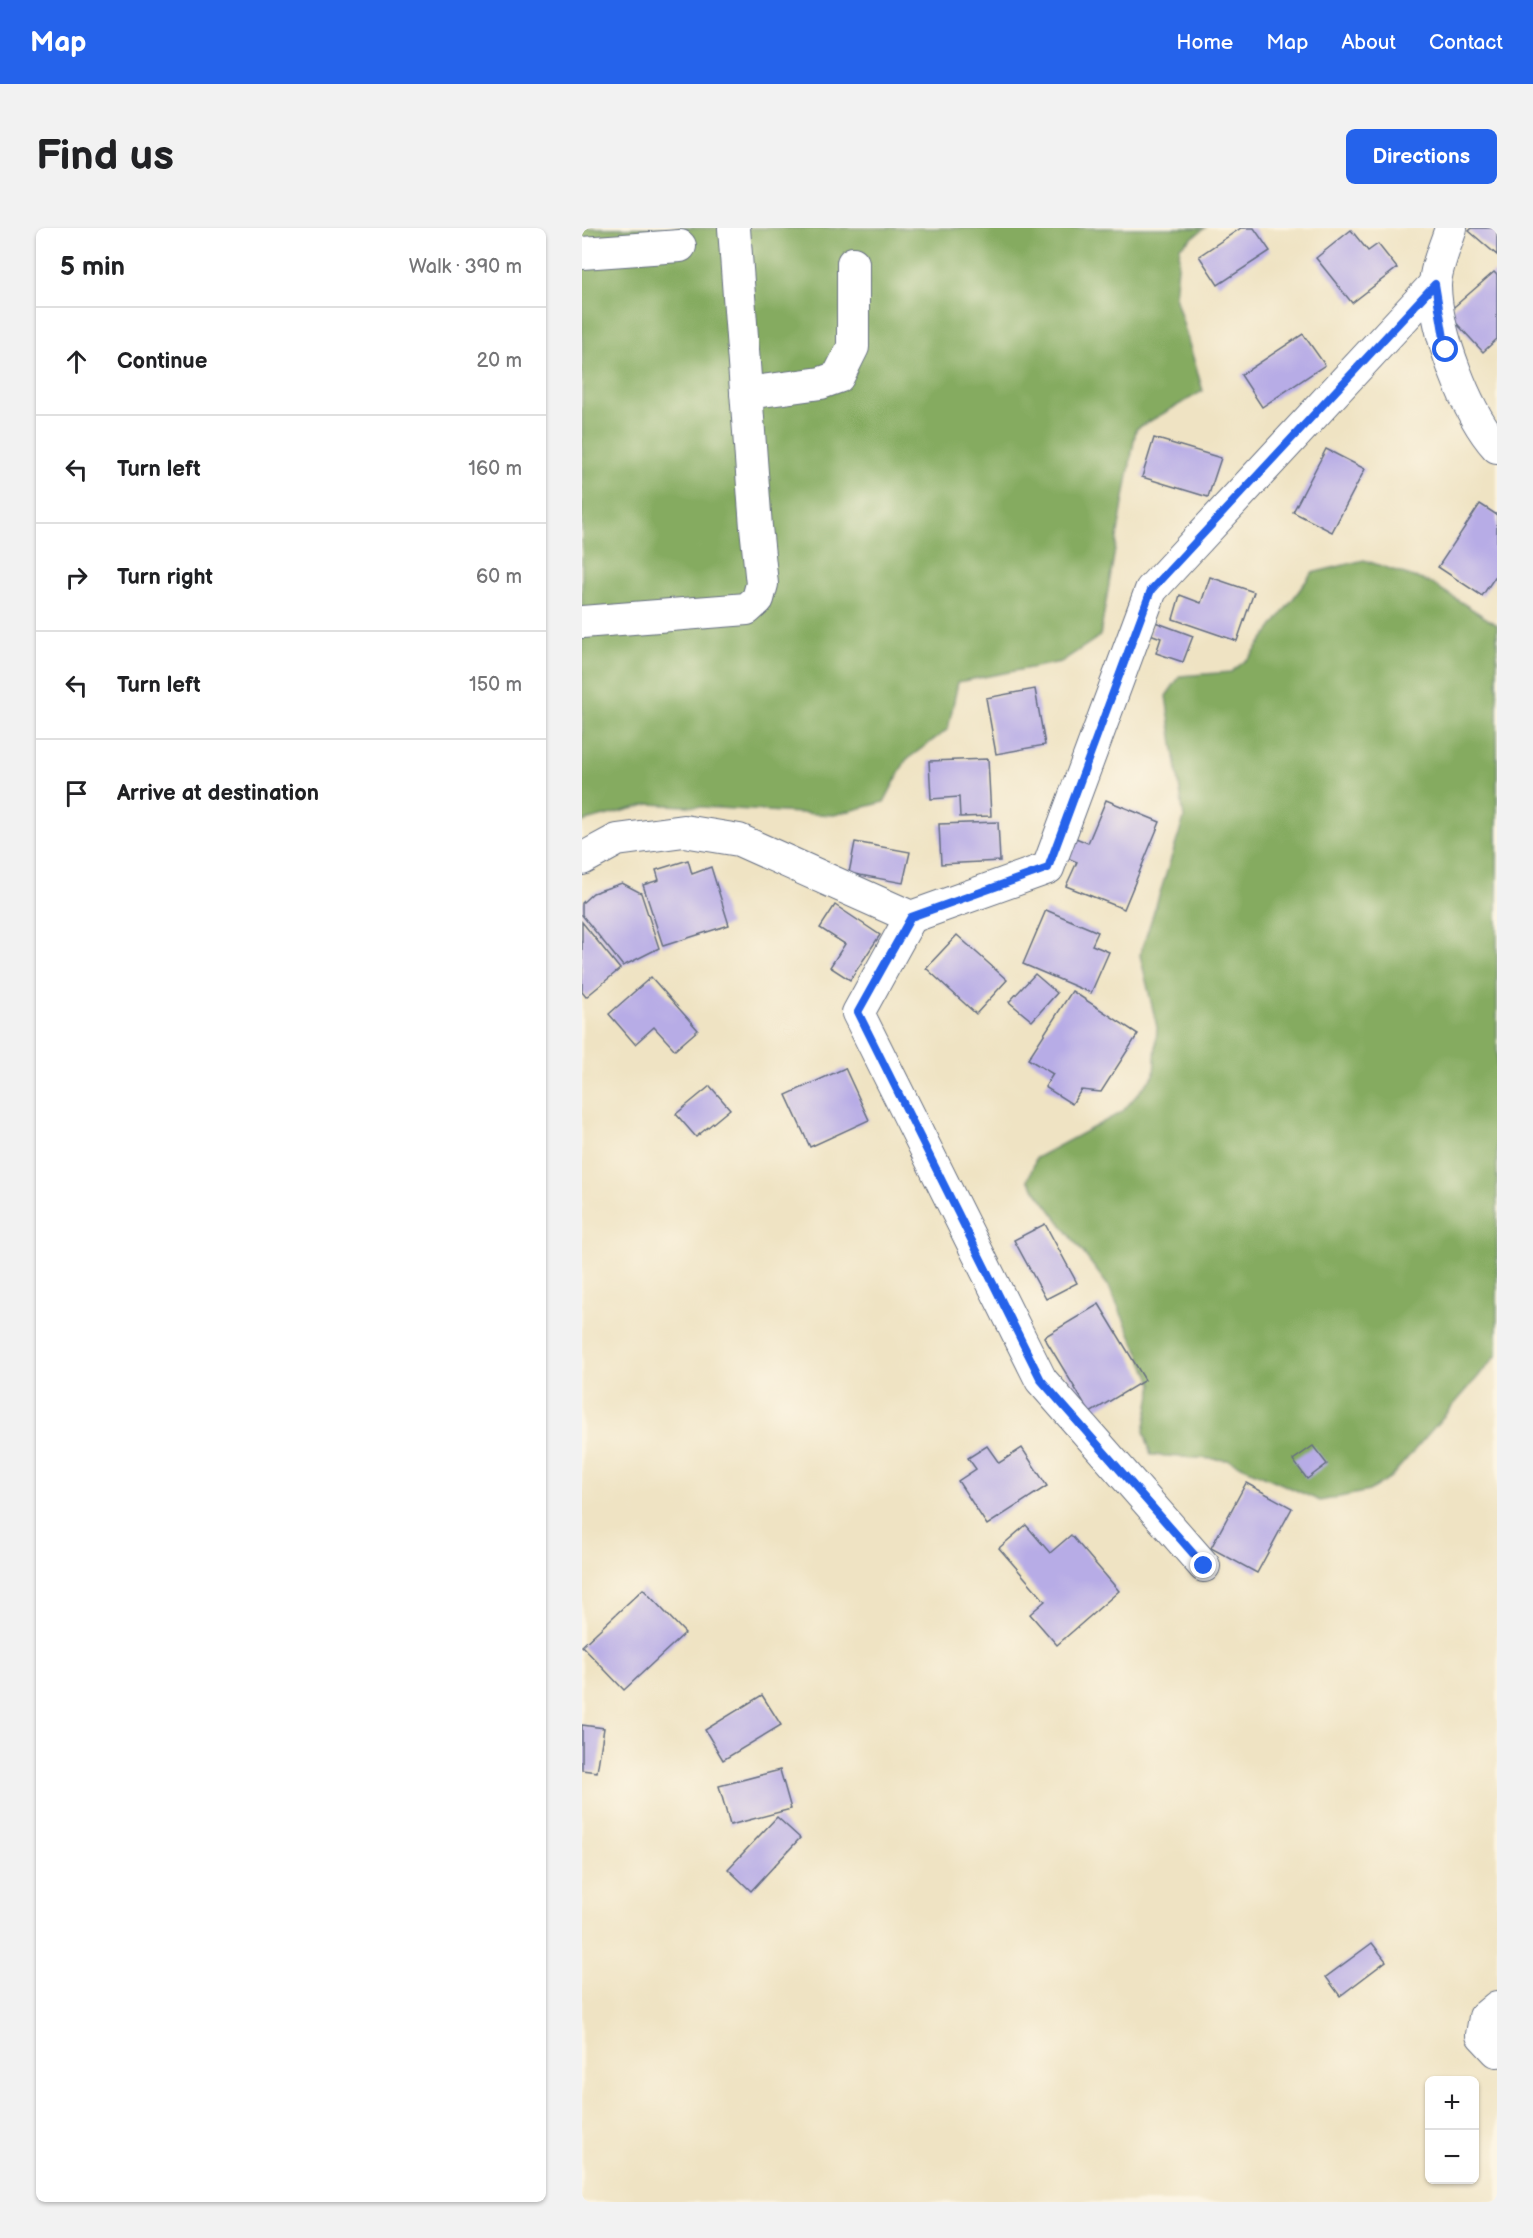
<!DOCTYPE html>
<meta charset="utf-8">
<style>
:root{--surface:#fff;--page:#f2f2f2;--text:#202124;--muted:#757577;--line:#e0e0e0;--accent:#2563eb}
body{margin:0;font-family:"Balsamiq Sans",sans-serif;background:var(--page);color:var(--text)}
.controls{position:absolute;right:18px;bottom:18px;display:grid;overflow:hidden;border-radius:9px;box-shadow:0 2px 4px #0004}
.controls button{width:54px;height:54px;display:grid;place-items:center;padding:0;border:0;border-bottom:2px solid var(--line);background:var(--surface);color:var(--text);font:30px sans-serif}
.stop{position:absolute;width:18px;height:18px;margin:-14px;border:4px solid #2563eb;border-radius:50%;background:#fff}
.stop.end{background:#2563eb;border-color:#fff;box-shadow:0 2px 6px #0008}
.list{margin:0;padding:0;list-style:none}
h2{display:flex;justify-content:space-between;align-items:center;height:78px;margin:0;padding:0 24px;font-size:26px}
h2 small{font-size:20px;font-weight:400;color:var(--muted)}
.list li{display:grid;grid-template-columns:39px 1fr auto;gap:18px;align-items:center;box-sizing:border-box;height:108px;padding:0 24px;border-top:2px solid var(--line)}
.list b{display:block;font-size:22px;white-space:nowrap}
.list em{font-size:20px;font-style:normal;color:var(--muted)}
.icon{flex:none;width:33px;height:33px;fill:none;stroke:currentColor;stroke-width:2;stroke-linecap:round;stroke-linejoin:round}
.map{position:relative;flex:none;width:915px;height:1974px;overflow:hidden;border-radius:9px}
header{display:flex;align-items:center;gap:36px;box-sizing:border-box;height:84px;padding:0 30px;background:var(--accent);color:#fff}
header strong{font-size:28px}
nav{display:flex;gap:33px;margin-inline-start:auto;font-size:21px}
.intro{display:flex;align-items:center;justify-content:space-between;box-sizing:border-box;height:144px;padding:0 36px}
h1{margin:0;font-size:42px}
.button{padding:15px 27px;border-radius:9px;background:var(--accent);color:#fff;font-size:21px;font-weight:700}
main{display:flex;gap:36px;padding:0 36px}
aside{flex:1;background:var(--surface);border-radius:9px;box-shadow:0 2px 4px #0004}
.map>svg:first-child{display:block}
.forest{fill:#85ab61;stroke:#506d60;stroke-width:1.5}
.building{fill:#b7ace6}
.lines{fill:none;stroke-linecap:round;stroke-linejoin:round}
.minor-casing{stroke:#656e81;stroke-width:34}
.minor{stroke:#fff;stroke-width:32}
.route{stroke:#2563eb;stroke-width:8}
</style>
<header>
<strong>Map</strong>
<nav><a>Home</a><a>Map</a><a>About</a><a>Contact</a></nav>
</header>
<div class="intro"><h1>Find us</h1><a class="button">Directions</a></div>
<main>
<aside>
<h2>5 min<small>Walk · 390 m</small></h2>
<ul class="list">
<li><svg class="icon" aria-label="ahead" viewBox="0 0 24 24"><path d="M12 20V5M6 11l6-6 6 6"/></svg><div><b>Continue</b></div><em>20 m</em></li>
<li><svg class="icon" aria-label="left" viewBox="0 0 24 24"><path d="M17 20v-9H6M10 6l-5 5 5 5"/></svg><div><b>Turn left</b></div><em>160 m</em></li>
<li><svg class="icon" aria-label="right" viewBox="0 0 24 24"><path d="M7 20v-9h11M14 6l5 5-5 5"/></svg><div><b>Turn right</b></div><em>60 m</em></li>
<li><svg class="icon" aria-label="left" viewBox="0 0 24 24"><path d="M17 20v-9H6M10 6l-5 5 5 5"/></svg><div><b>Turn left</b></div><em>150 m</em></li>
<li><svg class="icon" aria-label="arrive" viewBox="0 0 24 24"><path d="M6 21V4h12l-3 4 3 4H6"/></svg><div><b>Arrive at destination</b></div></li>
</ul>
</aside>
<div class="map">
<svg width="915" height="1974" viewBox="0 0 915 1974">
<rect width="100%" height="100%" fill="#fcf5e5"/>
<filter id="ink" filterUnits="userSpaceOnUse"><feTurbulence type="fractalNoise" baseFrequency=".0167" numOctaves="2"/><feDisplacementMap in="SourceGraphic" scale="12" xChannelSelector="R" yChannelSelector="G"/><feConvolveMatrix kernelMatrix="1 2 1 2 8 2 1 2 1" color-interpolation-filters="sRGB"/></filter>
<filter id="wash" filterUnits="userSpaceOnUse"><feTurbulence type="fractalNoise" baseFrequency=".008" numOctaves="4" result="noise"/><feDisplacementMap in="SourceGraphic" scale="24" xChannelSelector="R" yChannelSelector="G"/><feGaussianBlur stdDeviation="1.35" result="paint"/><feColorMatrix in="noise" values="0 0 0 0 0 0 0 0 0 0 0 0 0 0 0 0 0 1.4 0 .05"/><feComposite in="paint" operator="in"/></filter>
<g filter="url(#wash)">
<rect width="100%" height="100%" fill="#efe3c3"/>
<!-- forest -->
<g class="forest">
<path d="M0 0H623L598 19 593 68 621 163 554 201 518 408 479 434 376 454 366 501 324 532 302 574 252 587 68 576 0 594Z"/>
<path d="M782 332 849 355 915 397V1127L809 1249 787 1263 738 1273 646 1232 569 1227 562 1203 571 1156 527 1059 446 952 454 930 540 884 572 847 575 799 558 727 602 590 584 468 598 448 649 444 668 429 730 345Z"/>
</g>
<g id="blocks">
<!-- building -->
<g class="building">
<path d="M659 0H672L688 23 636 57 617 28Z"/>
<path d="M890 0H915V27L887 3Z"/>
<path d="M769 2 786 23 796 16 815 40 770 75 734 30Z"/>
<path d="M912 44 915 47V111L901 124 865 85Z"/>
<path d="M721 106 743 137 680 179 659 147Z"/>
<path d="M572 210 639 230 626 269 560 249Z"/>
<path d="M744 221 783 241 750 304 711 284Z"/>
<path d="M898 276 915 287V346L900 368 856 339Z"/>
<path d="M628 349 672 364 655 413 591 391 598 367 619 375Z"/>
<path d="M573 394 611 408 601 434 574 425 579 410 568 406Z"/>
<path d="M453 461 463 517 414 526 404 470Z"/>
<path d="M406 531 409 588 378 589 377 569 349 571 347 533Z"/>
<path d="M524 572 578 594 542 681 484 658 495 634 476 626 484 606 506 615Z"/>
<path d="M416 594 418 633 359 636 357 596Z"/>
<path d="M273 614 328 624 321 655 267 645Z"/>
<path d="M106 632 110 646 129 639 147 697 81 718 61 657 77 652 74 642Z"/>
<path d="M40 655 59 665 77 720 41 738 0 687V675L11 665Z"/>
<path d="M253 677 298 707 268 752 248 739 263 716 238 700Z"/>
<path d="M464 682 516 704 510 717 527 724 509 765 441 736Z"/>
<path d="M0 694 38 741 4 769 0 764Z"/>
<path d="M375 707 425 752 394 786 344 740Z"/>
<path d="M453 746 475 765 450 793 427 774Z"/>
<path d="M69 749 116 802 93 822 72 799 53 816 27 786Z"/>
<path d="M490 763 556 806 519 864 499 862 490 876 463 859 471 846 446 831Z"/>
<path d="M263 840 287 892 228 919 204 867Z"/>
<path d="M128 858 148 881 114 909 94 886Z"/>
<path d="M463 996 495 1055 464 1071 432 1012Z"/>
<path d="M517 1076 563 1152 508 1185 462 1109Z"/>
<path d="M405 1218 417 1235 440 1220 465 1258 405 1297 376 1253 394 1241 386 1230Z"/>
<path d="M731 1218 745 1236 725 1251 711 1232Z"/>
<path d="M664 1255 710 1280 675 1345 629 1320Z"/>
<path d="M444 1297 468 1325 489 1307 537 1363 475 1417 448 1386 463 1373 417 1320Z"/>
<path d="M61 1361 103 1405 42 1462 0 1418Z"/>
<path d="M180 1467 199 1497 141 1532 123 1502Z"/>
<path d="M0 1497 22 1500 15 1544 0 1542Z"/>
<path d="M198 1542 209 1581 148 1597 137 1558Z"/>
<path d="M195 1589 218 1610 169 1663 146 1641Z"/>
<path d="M790 1715 804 1733 758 1768 744 1749Z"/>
</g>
</g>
</g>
<g filter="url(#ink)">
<use href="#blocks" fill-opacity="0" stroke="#656e81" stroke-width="1.5"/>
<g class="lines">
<defs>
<g id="minor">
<path d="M869 0C864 17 853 40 853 58 854 104 884 185 915 219"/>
<path d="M0 25 98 18"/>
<path d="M164 165 239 155 256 149 271 119V35"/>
<path d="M0 394 165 381 176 371 180 356 174 299 152 0"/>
<path d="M0 631 35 612 102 603 157 612 329 689 466 640 569 362 853 56"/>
<path d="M329 689 276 785 459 1152 622 1338"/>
<path d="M915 1779 903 1789 900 1807 915 1823"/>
</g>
</defs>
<!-- minor casing -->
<use href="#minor" class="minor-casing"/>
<!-- minor -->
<use href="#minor" class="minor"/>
</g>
</g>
<g class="lines" filter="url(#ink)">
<!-- route -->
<path class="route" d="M622 1338 459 1152 276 784 329 689 466 640 569 362 853 56 864 122"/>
</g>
</svg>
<div class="controls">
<button>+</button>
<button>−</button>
</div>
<div class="stop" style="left:864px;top:122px"></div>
<div class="stop end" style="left:622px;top:1338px"></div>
</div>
</main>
